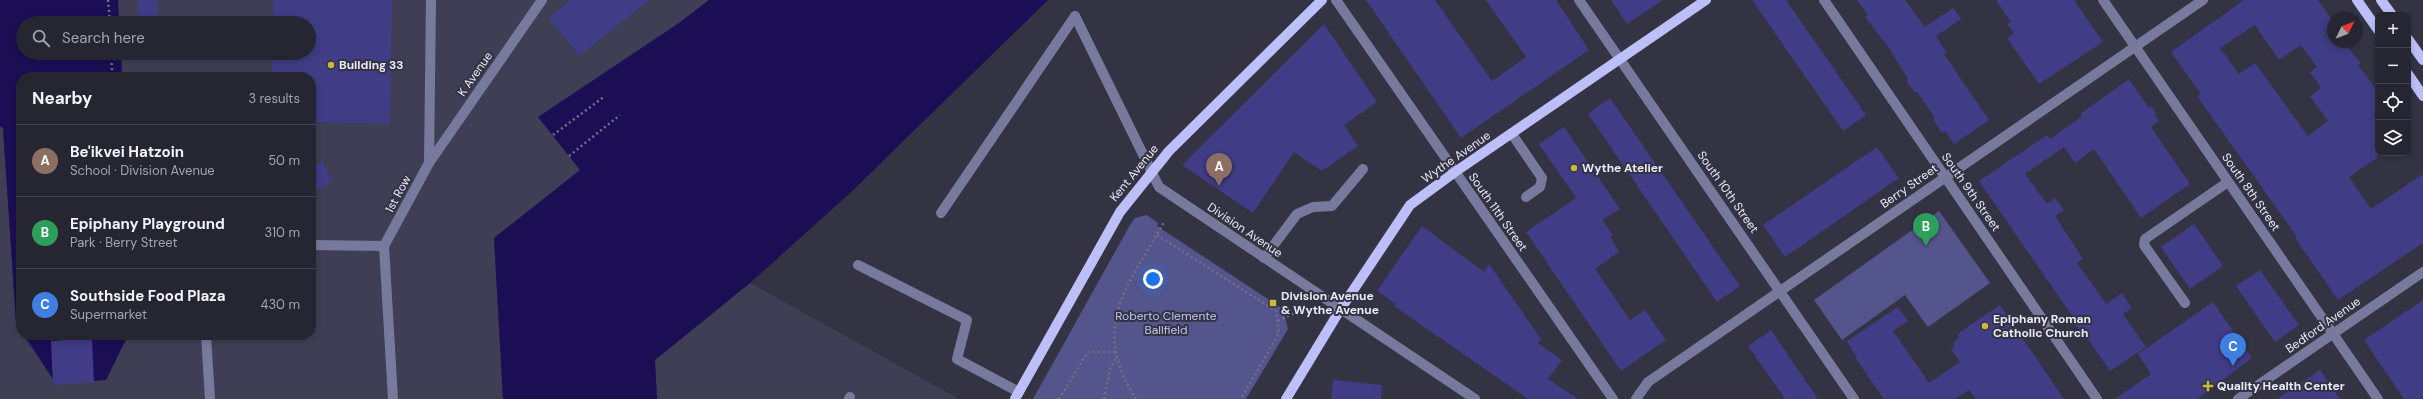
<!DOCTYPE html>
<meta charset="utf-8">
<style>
:root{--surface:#262633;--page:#2e2e3b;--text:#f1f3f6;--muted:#a4a5ac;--line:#42434e;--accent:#8c9099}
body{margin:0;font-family:"DM Sans",sans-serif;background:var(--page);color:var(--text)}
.controls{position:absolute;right:12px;top:12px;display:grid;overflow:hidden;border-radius:8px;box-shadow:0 2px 6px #0003}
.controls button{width:36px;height:36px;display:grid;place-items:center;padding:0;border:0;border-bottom:1px solid var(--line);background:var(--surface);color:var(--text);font:20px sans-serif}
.compass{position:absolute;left:2327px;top:12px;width:36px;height:36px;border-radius:50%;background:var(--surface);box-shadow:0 2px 6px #0003;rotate:47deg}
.you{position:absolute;left:1153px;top:279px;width:14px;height:14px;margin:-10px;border:3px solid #fff;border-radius:50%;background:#1a73e8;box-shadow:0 0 0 6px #1a73e833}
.badge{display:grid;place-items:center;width:26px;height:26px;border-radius:50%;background:var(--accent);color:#fff;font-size:13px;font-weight:700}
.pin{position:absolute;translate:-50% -33px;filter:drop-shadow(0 1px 2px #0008)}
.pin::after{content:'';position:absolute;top:21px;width:14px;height:12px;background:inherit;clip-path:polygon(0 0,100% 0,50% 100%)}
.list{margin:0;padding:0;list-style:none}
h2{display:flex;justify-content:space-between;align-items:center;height:52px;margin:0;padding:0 16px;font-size:17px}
h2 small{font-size:13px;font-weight:400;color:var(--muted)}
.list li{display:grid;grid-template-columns:26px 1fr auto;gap:12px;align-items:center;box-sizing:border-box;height:72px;padding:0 16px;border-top:1px solid var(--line)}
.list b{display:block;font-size:15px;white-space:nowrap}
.list p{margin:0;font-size:13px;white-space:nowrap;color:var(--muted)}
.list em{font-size:13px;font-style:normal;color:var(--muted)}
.icon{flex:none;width:22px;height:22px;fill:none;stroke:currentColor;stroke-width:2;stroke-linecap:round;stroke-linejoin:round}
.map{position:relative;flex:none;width:2423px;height:399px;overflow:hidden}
.search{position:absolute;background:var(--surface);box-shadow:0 2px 6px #0003;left:16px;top:16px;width:300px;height:44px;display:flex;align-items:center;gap:10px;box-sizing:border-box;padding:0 14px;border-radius:22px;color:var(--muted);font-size:15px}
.panel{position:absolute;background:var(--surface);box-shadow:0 2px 6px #0003;left:16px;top:72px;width:300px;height:268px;border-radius:16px}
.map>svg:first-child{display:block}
.built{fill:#3e3f55}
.green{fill:#55558e}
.water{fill:#1c0e55}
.building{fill:#403c85;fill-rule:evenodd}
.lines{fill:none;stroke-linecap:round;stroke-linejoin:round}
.path{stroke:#70707f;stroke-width:2.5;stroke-dasharray:2 3;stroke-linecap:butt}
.minor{stroke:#787a9d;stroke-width:10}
.major{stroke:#bdbff9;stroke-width:10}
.poi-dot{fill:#caba3a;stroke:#334;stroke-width:1.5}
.labels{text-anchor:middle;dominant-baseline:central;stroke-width:4;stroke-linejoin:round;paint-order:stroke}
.poi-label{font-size:12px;font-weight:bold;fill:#eaebf6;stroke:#334;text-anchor:start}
.street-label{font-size:12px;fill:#eaebf6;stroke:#334}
.park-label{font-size:12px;fill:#c3c6f0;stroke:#334}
</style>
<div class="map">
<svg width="2423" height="399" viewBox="0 0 2423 399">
<rect width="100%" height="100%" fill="#334"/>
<!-- built -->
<g class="built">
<path d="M118 0H709L679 23 539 117 580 170 494 238 503 399H0V126L3 128 16 322 21 331V335L106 380 128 335H311V77H122L121 53H309V23H119Z"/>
<path d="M750 283 959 399H657L655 360Z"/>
</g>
<!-- green -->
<g class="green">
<path d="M1939 211 1990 283 1928 327 1905 295 1842 340 1814 300Z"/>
<path d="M1147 215 1158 223 1157 226 1283 309 1288 329 1246 399H1033L1130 225 1135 218Z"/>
</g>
<!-- water -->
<g class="water">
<path d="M0 0H118L119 23H23V53H121L122 77H21V331L16 322 3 128 0 126Z"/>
<path d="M709 0H1048L849 194 750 283 655 360 657 399H503L494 238 580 170 538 117 679 23Z"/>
<path d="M24 335H128L106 380 56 384Z"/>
</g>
<!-- building -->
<g class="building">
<path d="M137 0H157L158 18 139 19Z"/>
<path d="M273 0H392L390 124 311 122V77H272V53H309V23H273Z"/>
<path d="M571 0H649L579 56 549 18Z"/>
<path d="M1366 0H1435L1492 81 1526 57 1486 0H1556L1589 50 1461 138Z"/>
<path d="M1611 0H1663L1627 24Z"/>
<path d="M1752 0H1786L1866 115 1843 131Z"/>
<path d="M1857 0H1905L1925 27 1953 8 1961 19 1936 36 1947 53 1944 54 1989 120 1954 144 1945 131 1942 133 1933 119 1935 118 1917 92 1915 93 1906 80 1908 79 1889 48 1865 17 1868 15Z"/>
<path d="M1996 0H2074L2103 42 2039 84 2007 38 2014 33 2007 24 2011 22Z"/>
<path d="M2244 0H2318L2333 22V42H2343L2361 63 2358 65 2378 91V157L2349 177 2371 209 2423 174V243L2338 300 2295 238 2297 237 2197 96 2201 94 2171 52ZM2255 25 2279 60 2301 45 2317 67 2310 72 2321 88 2310 96 2328 121 2308 136 2255 63 2239 74 2220 48Z"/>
<path d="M1324 24 1377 102 1344 125 1358 146 1322 171 1294 152 1253 213 1182 165Z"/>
<path d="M2129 79 2149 108 2152 107 2156 113 2155 116 2159 121 2151 127 2190 184 2141 218 2094 149 2075 163 2064 147 2025 174 2047 204 2055 198 2064 210 2055 216 2083 259 2077 263 2106 304 2122 293 2132 308 2123 314 2146 347 2110 371 2087 338 2085 339 2076 325 2077 323 1979 181 2047 135 2050 139 2081 117V113Z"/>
<path d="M1610 98 1740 286 1717 302 1588 114Z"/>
<path d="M1564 127 1620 209 1602 220 1613 235 1610 237 1619 252 1595 269 1630 320 1645 310 1666 340 1621 371 1526 232 1576 198 1539 144Z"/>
<path d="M1877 147 1899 178 1785 257 1763 225Z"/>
<path d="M322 162 333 181 311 193V168Z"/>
<path d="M2194 224 2223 266 2190 289 2161 247Z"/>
<path d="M1422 226 1484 272 1489 264 1541 339 1538 343 1562 360 1548 379 1578 399H1528L1394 306 1396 304 1377 291Z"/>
<path d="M2260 270 2299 325 2275 342 2236 286Z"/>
<path d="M2423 300V399H2404L2364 340Z"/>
<path d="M2213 302 2252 358 2197 399H2115L2151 374 2138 354Z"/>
<path d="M2000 305 2064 399H1976L1969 390 1955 399H1884L1856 359 1857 358 1847 341 1898 307 1908 321 1893 331 1929 383 1960 362 1951 349 1955 346 1953 343 1959 338 1958 336 1960 332Z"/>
<path d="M1771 330 1818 399H1785L1748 346Z"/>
<path d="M92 338 94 382 53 385 51 341Z"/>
<path d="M2320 370 2340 399H2277Z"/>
<path d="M1333 380 1382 385 1381 399H1331Z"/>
</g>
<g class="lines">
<!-- path -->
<g class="path">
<path d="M108 0 110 23"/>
<path d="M111 53 112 71"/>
<path d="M553 135 605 96"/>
<path d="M569 156 620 115"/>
<path d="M1157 235 1276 311 1279 333 1241 399"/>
<path d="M1278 321 1297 312"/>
<path d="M1059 399 1088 352H1115"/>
<path d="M1104 399 1110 369 1116 358"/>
<path d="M1136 399C1089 325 1128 287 1164 222"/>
</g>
<!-- minor -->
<g class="minor">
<path d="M1336 0 1613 399"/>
<path d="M1579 0 1854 399"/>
<path d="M1824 0 2097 399"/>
<path d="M2103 0 2378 399"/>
<path d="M1512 134 1542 178 1540 187 1526 197"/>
<path d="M429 163 431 0"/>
<path d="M941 213 1075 16 1159 187 1475 399"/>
<path d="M311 245 384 246"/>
<path d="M1264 258 1297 214 1313 207 1332 206 1363 169"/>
<path d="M858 265 967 320 957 359 1019 392"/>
<path d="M2185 303 2144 245 2145 239 2228 182"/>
<path d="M206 335 210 399"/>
<path d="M393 399 384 246 429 163 542 0"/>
<path d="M849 399 850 397"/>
<path d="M1636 399 1648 382 2203 0"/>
<path d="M2238 399 2423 272"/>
</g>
<!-- major -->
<g class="major">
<path d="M2357 0 2378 30"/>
<path d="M2381 0 2392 15"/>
<path d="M2408 39 2423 60"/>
<path d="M2408 74 2423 96"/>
<path d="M1015 399 1120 212 1169 151 1322 0"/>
<path d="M1286 399 1340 310 1410 205 1455 172 1706 0"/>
</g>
</g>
<!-- markers -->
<g class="poi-dot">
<circle cx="331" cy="65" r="4"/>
<circle cx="1574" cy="168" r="4"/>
<rect x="1269" y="299" width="8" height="8" rx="2"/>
<circle cx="1985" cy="326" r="4"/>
<path d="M2206 380h4v4h4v4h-4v4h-4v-4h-4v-4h4z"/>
</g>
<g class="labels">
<!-- poi labels -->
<g class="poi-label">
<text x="339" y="65">Building 33</text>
<text x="1582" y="168">Wythe Atelier</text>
<text x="1281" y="296">Division Avenue<tspan x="1281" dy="14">&amp; Wythe Avenue</tspan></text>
<text x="1993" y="319">Epiphany Roman<tspan x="1993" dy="14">Catholic Church</tspan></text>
<text x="2217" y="386">Quality Health Center</text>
</g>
<!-- street labels -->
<g class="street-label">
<text transform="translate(475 74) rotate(-55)">K Avenue</text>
<text transform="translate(1456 157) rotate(-35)">Wythe Avenue</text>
<text transform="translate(1134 173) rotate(-51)">Kent Avenue</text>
<text transform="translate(1909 186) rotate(-35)">Berry Street</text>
<text transform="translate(1728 192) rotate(55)">South 10th Street</text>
<text transform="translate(1971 192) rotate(55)">South 9th Street</text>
<text transform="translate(2251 192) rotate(55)">South 8th Street</text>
<text transform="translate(398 194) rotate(-62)">1st Row</text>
<text transform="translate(1498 212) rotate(55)">South 11th Street</text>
<text transform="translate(1245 230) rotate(34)">Division Avenue</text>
<text transform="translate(2323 325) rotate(-35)">Bedford Avenue</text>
</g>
<!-- park labels -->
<g class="park-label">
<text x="1166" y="316">Roberto Clemente<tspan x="1166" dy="14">Ballfield</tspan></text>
</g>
</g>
</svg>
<div class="controls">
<button>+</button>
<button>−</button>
<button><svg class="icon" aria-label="locate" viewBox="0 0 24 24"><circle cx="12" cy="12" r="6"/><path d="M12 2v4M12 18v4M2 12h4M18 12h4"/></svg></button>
<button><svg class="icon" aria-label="layers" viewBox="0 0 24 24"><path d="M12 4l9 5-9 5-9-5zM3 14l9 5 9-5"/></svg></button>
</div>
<svg class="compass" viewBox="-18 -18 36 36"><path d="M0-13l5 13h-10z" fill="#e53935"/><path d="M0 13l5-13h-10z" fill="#a4a5ac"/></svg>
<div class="you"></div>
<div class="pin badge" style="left:1219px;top:186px;background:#8d6e63">A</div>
<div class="pin badge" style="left:1926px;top:246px;background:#2e9e5b">B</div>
<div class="pin badge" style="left:2233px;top:366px;background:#3f7fe0">C</div>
<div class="search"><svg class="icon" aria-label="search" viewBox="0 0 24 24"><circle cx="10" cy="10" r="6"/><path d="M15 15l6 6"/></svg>Search here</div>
<section class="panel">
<h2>Nearby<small>3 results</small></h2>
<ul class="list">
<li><span class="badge" style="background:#8d6e63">A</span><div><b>Be'ikvei Hatzoin</b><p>School · Division Avenue</p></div><em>50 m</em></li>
<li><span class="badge" style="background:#2e9e5b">B</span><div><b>Epiphany Playground</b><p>Park · Berry Street</p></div><em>310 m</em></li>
<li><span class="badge" style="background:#3f7fe0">C</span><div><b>Southside Food Plaza</b><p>Supermarket</p></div><em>430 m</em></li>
</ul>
</section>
</div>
